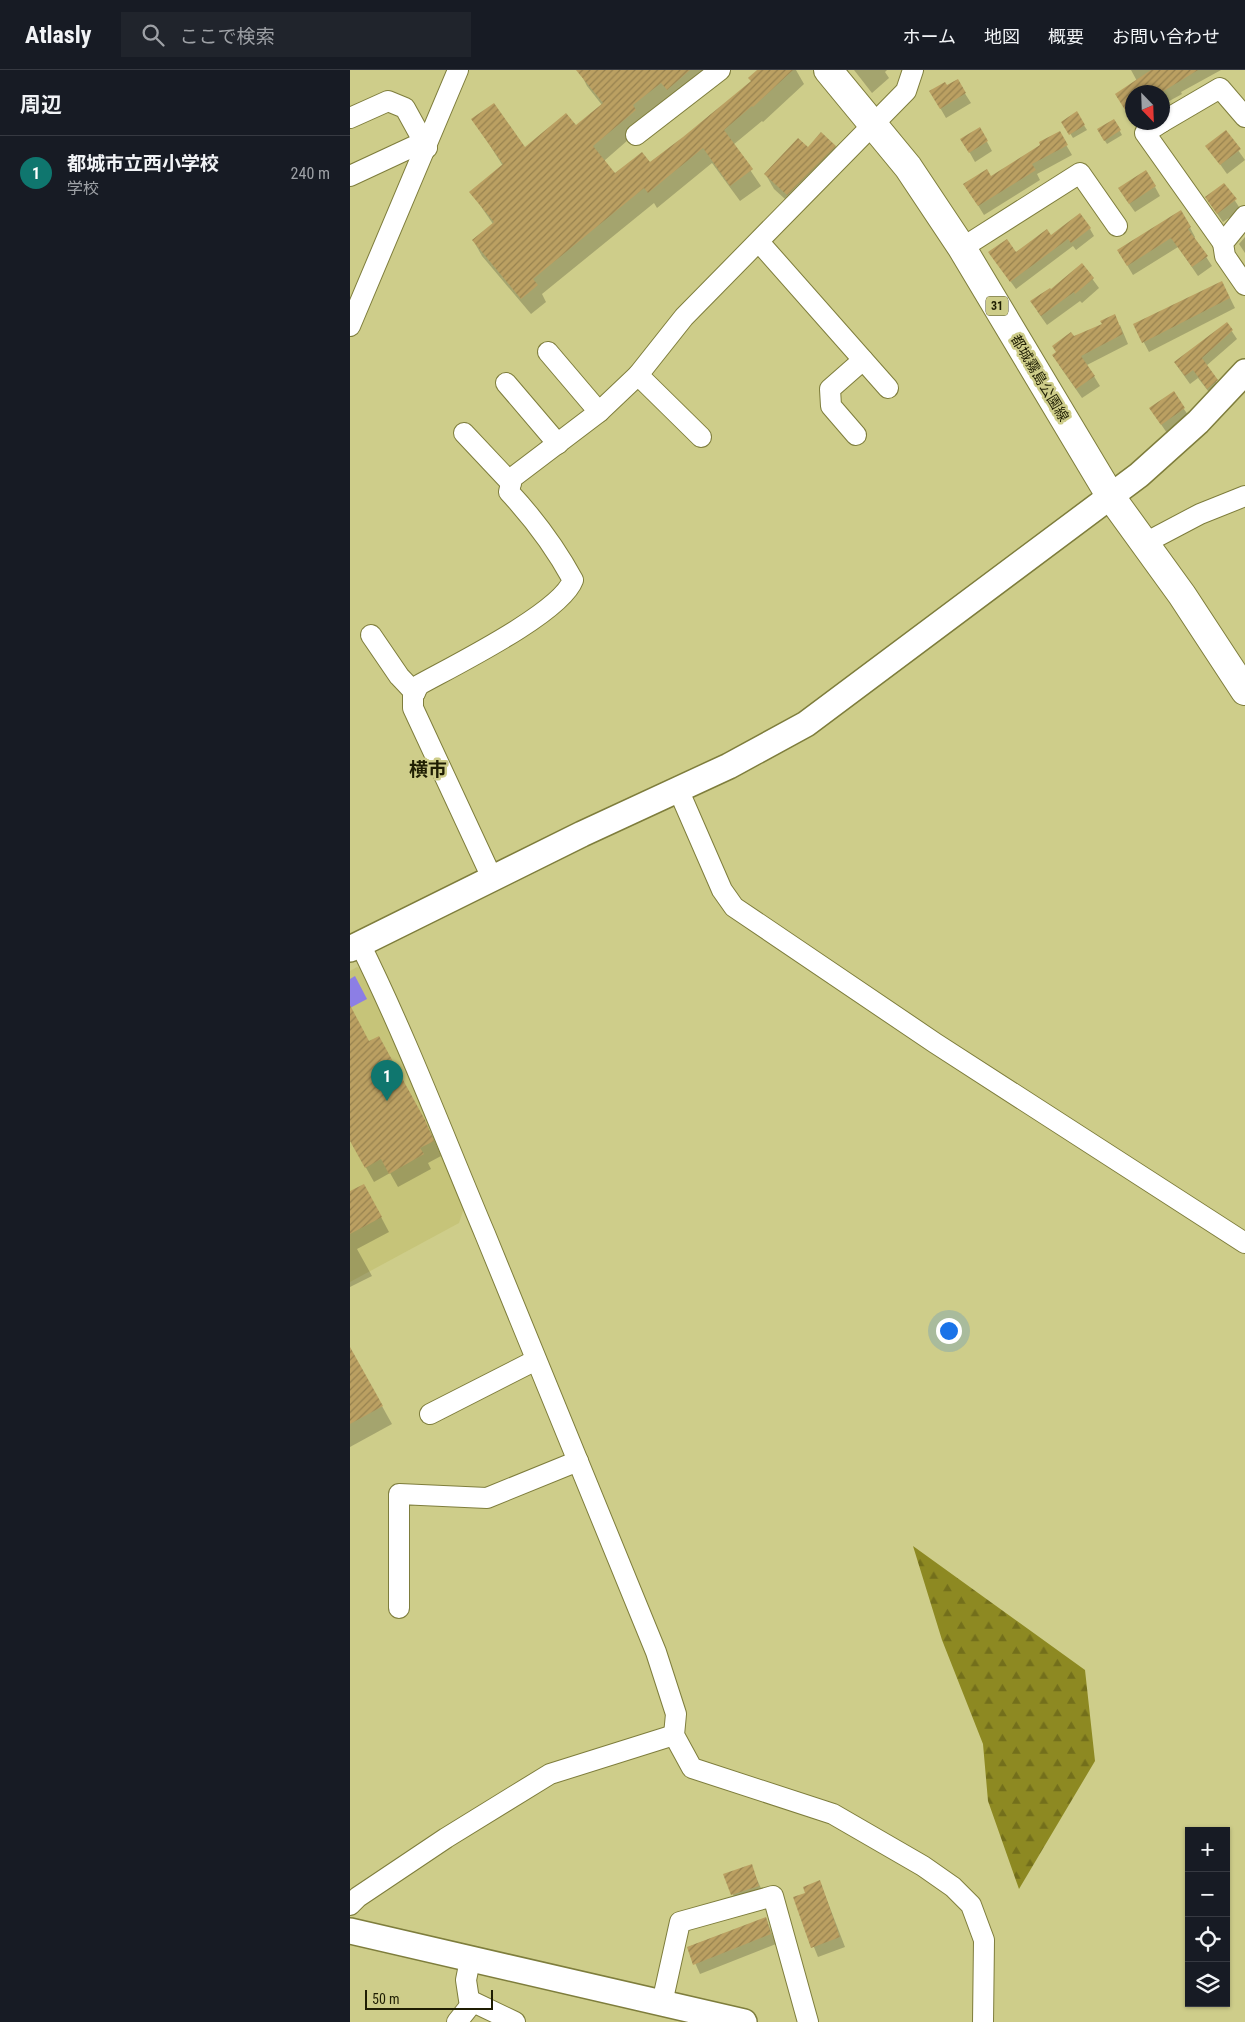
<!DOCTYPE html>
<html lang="ja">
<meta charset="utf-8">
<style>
:root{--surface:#171b24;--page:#20242c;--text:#f1f3f6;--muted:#9ea1a6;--line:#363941;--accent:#0f766e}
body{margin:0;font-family:"Roboto Condensed","Noto Sans JP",sans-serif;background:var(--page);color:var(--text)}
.controls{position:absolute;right:15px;bottom:15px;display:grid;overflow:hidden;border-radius:0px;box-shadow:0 1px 4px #0004}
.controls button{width:45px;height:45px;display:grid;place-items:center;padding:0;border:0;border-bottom:1px solid var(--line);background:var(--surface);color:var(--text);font:25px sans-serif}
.compass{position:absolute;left:775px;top:15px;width:45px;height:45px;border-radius:50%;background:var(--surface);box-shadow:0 1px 4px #0004;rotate:157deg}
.scale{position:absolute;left:15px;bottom:12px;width:128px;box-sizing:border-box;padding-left:5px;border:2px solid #1f1e03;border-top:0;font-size:14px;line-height:18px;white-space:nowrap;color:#1f1e03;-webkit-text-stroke:4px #cecd8a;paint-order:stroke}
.you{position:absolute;left:598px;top:1260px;width:18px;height:18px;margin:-12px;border:4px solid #fff;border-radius:50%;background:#1a73e8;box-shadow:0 0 0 8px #1a73e833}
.badge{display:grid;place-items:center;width:32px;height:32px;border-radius:50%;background:var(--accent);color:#fff;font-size:16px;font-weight:700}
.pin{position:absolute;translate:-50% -41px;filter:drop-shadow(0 1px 2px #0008)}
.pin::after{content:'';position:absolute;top:26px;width:18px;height:15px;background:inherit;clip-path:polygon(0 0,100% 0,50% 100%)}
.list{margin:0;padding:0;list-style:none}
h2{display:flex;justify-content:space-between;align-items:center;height:65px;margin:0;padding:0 20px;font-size:21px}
h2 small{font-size:16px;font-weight:400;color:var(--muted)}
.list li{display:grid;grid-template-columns:32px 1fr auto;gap:15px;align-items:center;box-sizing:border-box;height:75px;padding:0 20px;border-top:1px solid var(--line)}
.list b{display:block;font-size:19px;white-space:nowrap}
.list p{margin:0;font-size:16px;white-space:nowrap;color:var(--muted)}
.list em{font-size:16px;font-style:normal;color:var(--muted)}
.icon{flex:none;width:28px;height:28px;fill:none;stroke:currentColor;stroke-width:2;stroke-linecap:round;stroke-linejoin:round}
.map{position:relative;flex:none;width:895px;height:1952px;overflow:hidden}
header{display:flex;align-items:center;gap:30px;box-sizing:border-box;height:70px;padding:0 25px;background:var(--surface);border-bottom:1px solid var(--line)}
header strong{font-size:24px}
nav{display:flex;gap:28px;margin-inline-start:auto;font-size:18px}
.search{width:350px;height:45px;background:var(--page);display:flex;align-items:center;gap:12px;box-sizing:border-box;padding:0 18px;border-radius:0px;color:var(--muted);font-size:19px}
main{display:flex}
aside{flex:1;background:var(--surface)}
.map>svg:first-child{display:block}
.built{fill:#c6c479}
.forest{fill:url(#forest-firs)}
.water{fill:#8c7ee5}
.shadow{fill:#0003}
.building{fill:url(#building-hatch)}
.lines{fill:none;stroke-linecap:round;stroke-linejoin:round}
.minor-casing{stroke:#7e7d3c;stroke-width:22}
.tertiary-casing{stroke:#7e7d3c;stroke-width:28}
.primary-casing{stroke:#7e7d3c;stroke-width:30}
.minor{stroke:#fff;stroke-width:20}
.tertiary{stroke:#fff;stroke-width:25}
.primary{stroke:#fff;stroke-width:28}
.labels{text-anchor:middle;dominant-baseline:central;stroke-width:5;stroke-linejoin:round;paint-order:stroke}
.shield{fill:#cecd8a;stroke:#54522c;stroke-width:1}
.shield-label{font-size:12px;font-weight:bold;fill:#1f1e03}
.street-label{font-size:14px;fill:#1f1e03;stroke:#cecd8a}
.district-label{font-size:19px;font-weight:bold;fill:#1f1e03;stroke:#cecd8a}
</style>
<header>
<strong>Atlasly</strong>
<div class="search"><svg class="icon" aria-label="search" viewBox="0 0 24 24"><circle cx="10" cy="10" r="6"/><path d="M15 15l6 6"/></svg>ここで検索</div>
<nav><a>ホーム</a><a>地図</a><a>概要</a><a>お問い合わせ</a></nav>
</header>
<main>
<aside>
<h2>周辺<small></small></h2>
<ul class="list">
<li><span class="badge">1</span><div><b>都城市立西小学校</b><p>学校</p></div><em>240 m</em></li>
</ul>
</aside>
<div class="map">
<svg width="895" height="1952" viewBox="0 0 895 1952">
<defs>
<pattern id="forest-firs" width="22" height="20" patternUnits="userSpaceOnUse" patternTransform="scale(1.25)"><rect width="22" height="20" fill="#8d8922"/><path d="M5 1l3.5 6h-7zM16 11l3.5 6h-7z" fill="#736f1b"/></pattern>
<pattern id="building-hatch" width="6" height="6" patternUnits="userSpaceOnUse" patternTransform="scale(1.25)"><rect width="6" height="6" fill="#bba062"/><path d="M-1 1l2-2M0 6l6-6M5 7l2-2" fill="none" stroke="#97824f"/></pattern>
</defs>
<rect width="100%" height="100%" fill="#cecd8a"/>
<!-- built -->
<path class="built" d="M7 897 16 901 116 1132 109 1153 0 1212V901Z"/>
<!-- forest -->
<path class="forest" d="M563 1476 735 1600 745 1691 669 1819 638 1731 633 1674 592 1570Z"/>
<!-- water -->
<path class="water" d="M5 906 17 929 0 938V909Z"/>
<!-- shadow -->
<g class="shadow">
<path d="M229 0H377L294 56 254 91 265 105 299 93 334 68 402 12 413 0H446L454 14 413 52 412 51 383 75 411 116 390 131 362 93 307 138 304 133 192 224 196 232 181 244 132 186 123 170 143 154 121 122 153 96 123 49 174 79 226 57 252 35 237 16Z"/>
<path d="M504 0H537L535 2 539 8 522 23Z"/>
<path d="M781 0H871L831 22 832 24 812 35V22H782L781 48 772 34 787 11Z"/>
<path d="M607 11 621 33 596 48 581 22 597 17Z"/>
<path d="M726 43 737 60 723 68 713 52Z"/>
<path d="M764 50 772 65 757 74 748 60Z"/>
<path d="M630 59 642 81 625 92 612 69Z"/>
<path d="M875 62 895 90 877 104 857 76Z"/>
<path d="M709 63 722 85 687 104 690 110 634 145 621 124 641 108Z"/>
<path d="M485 76 493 91 446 139 424 119 416 105 458 78Z"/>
<path d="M874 114 891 140 873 152 862 136Z"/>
<path d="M805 117 810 126 785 142 775 128Z"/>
<path d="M831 141 845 167 844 168 862 196 848 206 828 177 783 205 768 180Z"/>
<path d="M740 159 744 166 726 180 723 176 666 219 645 190 666 184 701 167Z"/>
<path d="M895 167V183L889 174Z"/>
<path d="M732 195 749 218 732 233 730 231 697 255 687 241 700 221Z"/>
<path d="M877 222 885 238 799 282 784 254Z"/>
<path d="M877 254 887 269 856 296 871 319 862 326 848 308 840 314 825 293Z"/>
<path d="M770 255 778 274 737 295 750 316 732 328 709 295Z"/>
<path d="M823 323 840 348 817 363 806 347Z"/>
<path d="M0 958 19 973 37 982 83 1067 91 1086 78 1093 81 1099 48 1117 40 1103 24 1112 0 1069Z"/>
<path d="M0 1123 22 1130 39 1162 7 1179 22 1206 0 1217Z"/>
<path d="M0 1279 42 1354 0 1377Z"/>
<path d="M401 1796 414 1825 387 1834 375 1805Z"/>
<path d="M470 1812 495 1877 468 1887 444 1828 457 1824Z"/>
<path d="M416 1848 426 1874 350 1904 338 1877Z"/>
</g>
<!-- building -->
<g class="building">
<path d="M226 0H340L317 20 311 13 283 35 286 40 243 76 265 103 292 82 300 92 333 67 401 11 398 8 407 0H443L403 37 402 36 374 60 403 99 380 116 353 78 298 123 294 118 183 209 188 215 171 229 122 170 144 152 119 122 153 94 121 49 144 33 175 77 216 43 226 55 253 33Z"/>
<path d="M801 0H848L812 22H782V51L765 24Z"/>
<path d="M608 9 616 23 590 39 579 21 595 12 597 15Z"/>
<path d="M727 41 735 55 719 65 711 52Z"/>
<path d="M764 49 771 60 754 71 747 59Z"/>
<path d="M630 57 638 71 619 83 610 69Z"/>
<path d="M876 60 891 79 870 95 855 76Z"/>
<path d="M710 61 718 75 682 94 686 100 628 136 613 114 637 99 641 106 690 75 689 72Z"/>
<path d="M471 62 486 76 437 125 414 104 448 68 458 77Z"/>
<path d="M796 100 806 116 779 134 768 118Z"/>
<path d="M874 113 887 129 867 144 855 127Z"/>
<path d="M831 140 841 157 838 159 858 186 842 197 821 168 777 196 767 180Z"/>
<path d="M730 143 741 158 721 173 718 169 660 212 638 182 657 169 666 182 697 159 701 165Z"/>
<path d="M732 193 744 208 725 224 724 222 691 246 680 231 700 218 701 219Z"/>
<path d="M872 211 880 228 792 273 783 254Z"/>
<path d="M765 244 773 264 731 286 745 306 726 319 702 285 706 282 702 276 721 262 724 266 752 254 750 251Z"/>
<path d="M877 252 883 260 852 288 868 310 857 319 843 300 835 306 824 292Z"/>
<path d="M824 321 835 338 811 355 799 338Z"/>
<path d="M0 935 19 971 29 966 75 1050 84 1071 70 1078 74 1084 39 1104 31 1089 15 1098 0 1071Z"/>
<path d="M14 1114 32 1147 0 1164V1121Z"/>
<path d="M0 1277 33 1336 0 1354Z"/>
<path d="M402 1794 409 1816 381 1825 373 1804Z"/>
<path d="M470 1810 490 1867 461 1878 443 1827 455 1823 453 1817Z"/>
<path d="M416 1847 421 1864 343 1895 337 1877Z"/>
</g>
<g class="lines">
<defs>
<g id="minor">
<path d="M0 48 38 31 55 38 77 78"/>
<path d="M812 52 795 63 873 173"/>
<path d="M812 52 870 18 895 47"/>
<path d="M286 65 370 0"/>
<path d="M0 106 73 72"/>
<path d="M895 146 873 173 875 186 895 215"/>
<path d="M409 172 538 318"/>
<path d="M612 178 730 103 767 156"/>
<path d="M0 256 108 0"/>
<path d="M198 282 249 342"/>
<path d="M288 305 351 367"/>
<path d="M156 313 208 374"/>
<path d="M114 363 161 413"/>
<path d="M506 365 481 336 480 319 513 290"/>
<path d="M795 473 850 444 895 426"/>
<path d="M21 565 49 606 65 623"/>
<path d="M328 719 372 820 384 837 585 973 895 1173"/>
<path d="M142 808 63 638V626L69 615C103 596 211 543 223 510 205 477 185 450 159 422L162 408 249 342 288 305 334 247 556 21 563 0"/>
<path d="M10 874C57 969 94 1067 135 1164 192 1303 249 1442 306 1582L326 1644 324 1665 342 1698 483 1744 573 1796 603 1817 621 1835 634 1870 633 1952"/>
<path d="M80 1344 186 1290"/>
<path d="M49 1538V1424L137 1428 228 1391"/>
<path d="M0 1835 8 1827 96 1768 200 1704 324 1665"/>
<path d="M120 1890 116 1910 119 1930 165 1952"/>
<path d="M312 1933 330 1852 423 1826 458 1952"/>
<path d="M107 1952 123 1932"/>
</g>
<g id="tertiary">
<path d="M0 879 232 764 379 696 456 654 789 405 848 352 895 302"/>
<path d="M0 1861 394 1952"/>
</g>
<path id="primary" d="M478 0 558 97 612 178 761 427 832 525 895 621"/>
</defs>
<!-- minor casing -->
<use href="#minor" class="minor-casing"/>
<!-- tertiary casing -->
<use href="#tertiary" class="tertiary-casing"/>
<!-- primary casing -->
<use href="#primary" class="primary-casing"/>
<!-- minor -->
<use href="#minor" class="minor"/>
<!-- tertiary -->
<use href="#tertiary" class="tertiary"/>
<!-- primary -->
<use href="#primary" class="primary"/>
</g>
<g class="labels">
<!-- shield labels -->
<rect class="shield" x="636" y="226.5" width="22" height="19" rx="4"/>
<g class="shield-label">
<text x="647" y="236">31</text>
</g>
<!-- street labels -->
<g class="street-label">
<text transform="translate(690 308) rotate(59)">都城霧島公園線</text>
</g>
<!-- district labels -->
<g class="district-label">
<text x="78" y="699">横市</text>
</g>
</g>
</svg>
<div class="controls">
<button>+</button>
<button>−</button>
<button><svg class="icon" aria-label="locate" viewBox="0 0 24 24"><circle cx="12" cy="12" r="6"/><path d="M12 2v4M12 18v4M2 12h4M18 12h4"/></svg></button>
<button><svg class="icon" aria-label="layers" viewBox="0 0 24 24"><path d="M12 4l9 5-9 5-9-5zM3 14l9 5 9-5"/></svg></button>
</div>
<svg class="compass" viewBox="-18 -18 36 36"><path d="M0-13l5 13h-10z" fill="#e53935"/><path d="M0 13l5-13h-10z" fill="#9ea1a6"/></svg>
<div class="scale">50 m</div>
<div class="you"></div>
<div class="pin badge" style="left:37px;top:1031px">1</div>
</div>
</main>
